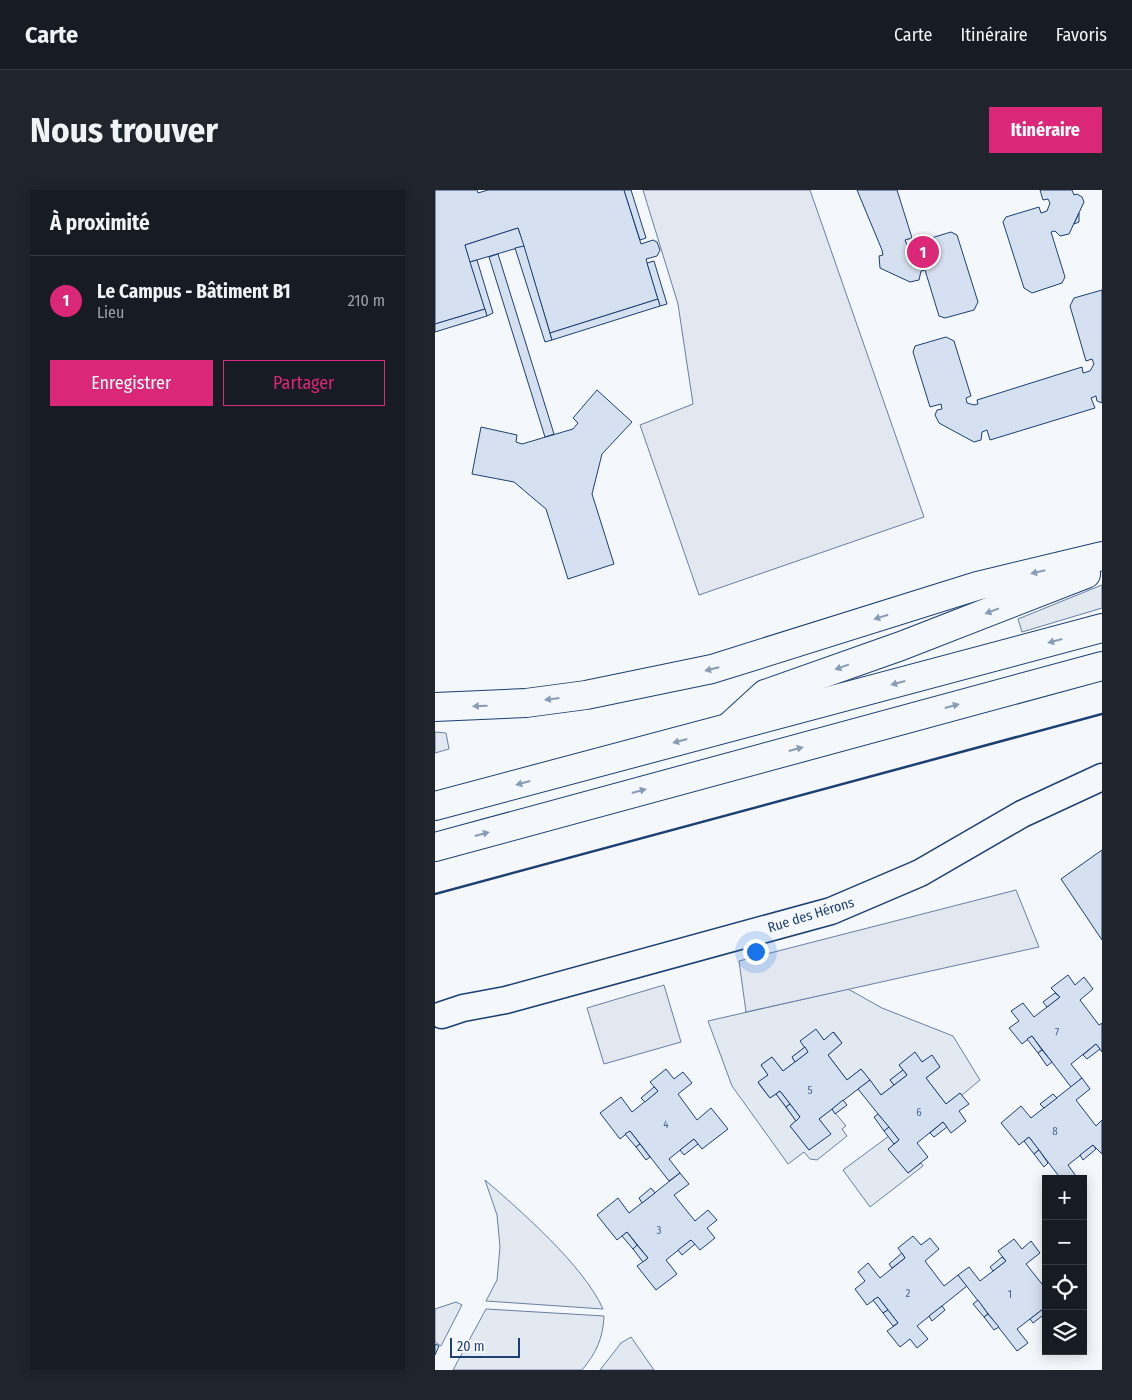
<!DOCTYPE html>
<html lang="fr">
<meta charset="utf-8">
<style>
:root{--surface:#171b24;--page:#20242c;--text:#f1f3f6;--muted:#9ea1a6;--line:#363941;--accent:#db2777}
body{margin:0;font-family:"Fira Sans Condensed",sans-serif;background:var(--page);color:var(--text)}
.controls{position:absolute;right:15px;bottom:15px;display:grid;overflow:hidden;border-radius:0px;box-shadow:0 2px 12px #0003}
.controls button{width:45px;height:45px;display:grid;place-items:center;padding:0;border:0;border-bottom:1px solid var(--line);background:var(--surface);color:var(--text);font:25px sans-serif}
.scale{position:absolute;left:15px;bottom:12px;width:70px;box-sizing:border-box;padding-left:5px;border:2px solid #1d3f73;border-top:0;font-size:14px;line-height:18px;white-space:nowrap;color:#1d3f73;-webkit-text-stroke:4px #f4f7fb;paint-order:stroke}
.you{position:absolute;left:320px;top:761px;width:18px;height:18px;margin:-12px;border:4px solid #fff;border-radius:50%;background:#1a73e8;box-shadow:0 0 0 8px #1a73e833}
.badge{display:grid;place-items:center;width:32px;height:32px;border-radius:50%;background:var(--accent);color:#fff;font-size:16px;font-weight:700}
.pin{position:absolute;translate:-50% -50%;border:2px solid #fff;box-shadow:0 1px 5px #0006}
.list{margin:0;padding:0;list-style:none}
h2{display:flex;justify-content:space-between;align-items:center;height:65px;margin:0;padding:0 20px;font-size:21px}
h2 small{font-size:16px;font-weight:400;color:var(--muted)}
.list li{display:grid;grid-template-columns:32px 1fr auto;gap:15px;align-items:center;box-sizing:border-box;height:90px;padding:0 20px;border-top:1px solid var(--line)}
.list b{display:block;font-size:19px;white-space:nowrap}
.list p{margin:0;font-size:16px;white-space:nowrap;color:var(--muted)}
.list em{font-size:16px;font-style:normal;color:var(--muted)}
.actions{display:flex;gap:10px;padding:15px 20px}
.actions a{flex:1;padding:11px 0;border:1px solid var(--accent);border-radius:0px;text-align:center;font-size:18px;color:var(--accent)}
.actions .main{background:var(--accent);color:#fff}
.icon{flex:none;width:28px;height:28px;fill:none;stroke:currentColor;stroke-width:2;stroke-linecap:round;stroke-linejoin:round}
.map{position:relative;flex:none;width:667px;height:1180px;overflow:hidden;border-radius:0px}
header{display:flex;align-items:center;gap:30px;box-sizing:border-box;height:70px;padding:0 25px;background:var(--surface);border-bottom:1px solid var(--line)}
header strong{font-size:24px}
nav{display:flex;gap:28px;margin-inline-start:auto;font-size:18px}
.intro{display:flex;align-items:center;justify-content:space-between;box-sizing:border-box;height:120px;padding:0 30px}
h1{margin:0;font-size:35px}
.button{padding:12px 22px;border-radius:0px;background:var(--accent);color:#fff;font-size:18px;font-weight:700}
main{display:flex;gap:30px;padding:0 30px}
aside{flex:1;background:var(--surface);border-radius:0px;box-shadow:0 2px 12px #0003}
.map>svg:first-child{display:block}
.green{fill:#e3e9f0;stroke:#687fa3}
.parking{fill:#e3e8f0;stroke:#687fa3}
.building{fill:#d5e0f0;stroke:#1d3f73}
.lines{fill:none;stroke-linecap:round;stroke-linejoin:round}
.minor-casing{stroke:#1d3f73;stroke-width:29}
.highway-casing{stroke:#1d3f73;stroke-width:30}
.minor{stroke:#f4f7fb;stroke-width:26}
.highway{stroke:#f4f7fb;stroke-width:28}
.wall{stroke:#1d3f73;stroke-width:2.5}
.oneway{fill:#889bb7}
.labels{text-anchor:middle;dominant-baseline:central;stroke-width:4;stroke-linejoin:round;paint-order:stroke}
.number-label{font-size:11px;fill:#4b6792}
.street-label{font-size:14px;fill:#1d3f73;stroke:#f4f7fb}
</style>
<header>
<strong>Carte</strong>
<nav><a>Carte</a><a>Itinéraire</a><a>Favoris</a></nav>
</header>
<div class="intro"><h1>Nous trouver</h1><a class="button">Itinéraire</a></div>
<main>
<aside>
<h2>À proximité<small></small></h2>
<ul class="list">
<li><span class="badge">1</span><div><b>Le Campus - Bâtiment B1</b><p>Lieu</p></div><em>210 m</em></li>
</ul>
<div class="actions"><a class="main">Enregistrer</a><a>Partager</a></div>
</aside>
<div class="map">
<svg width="667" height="1180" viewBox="0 0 667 1180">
<rect width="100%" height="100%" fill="#f4f7fb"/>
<!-- green -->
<g class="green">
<path d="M667 395V418L587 442 583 429Z"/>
<path d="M0 542 11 543 14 559 0 563Z"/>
<path d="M413 799 447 818 518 846 545 890 527 905 525 903 511 914 491 888 505 877 497 866 487 872 480 863 464 875 468 880 455 890 459 895 446 905 426 879 412 890 393 865 407 853 399 842 389 850 381 840 370 857 357 867 360 872 348 881 337 867 326 875 333 885 323 893 335 908 341 904 361 931 355 936 374 960 395 944 384 929 397 919 411 936 407 939 412 946 382 970 375 969 369 962 353 974 297 896 273 831Z"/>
<path d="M454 946 459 954 454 959 473 983 486 973 488 976 435 1017 408 980Z"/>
<path d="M50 990C86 1021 149 1076 168 1119L51 1111 62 1090 65 1057 62 1025Z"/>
<path d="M21 1112 27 1115 6 1156 0 1152V1119Z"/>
<path d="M51 1119 169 1126C168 1149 161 1163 147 1180H18Z"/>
<path d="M196 1147 219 1180H165L186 1153Z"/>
</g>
<!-- parking -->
<g class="parking">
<path d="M208 0H375L489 327 264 405 205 235 258 214 243 114Z"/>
<path d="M581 700 604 757 311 822 304 771Z"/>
<path d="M229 795 246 852 169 874 152 818Z"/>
</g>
<!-- building -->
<g class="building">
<path d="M0 0H42L43 3 53 0H189L206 54 218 50 222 52 225 60 222 66 211 69 223 109 115 143 83 38 30 55 50 119 0 134Z"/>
<path d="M189 0H196L211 48 205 50Z"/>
<path d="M422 0H462L477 48 470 50 472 55 479 58 484 56 483 52 516 42 522 45 543 112 539 120 510 128 504 126 490 80 486 81 484 90 475 92 445 78 444 66 448 65 447 60Z"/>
<path d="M605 0H637L639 5 642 4 647 7 649 12 634 44 625 46 620 41 616 42 630 87 627 93 597 103 589 98 568 32 571 27 604 17 606 23 612 21 615 13 613 9 608 10Z"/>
<path d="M644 23V32L639 34Z"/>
<path d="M83 38 89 56 35 72 30 55Z"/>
<path d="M89 56 117 150 110 152 80 58Z"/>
<path d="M63 64 119 244 110 247 54 67Z"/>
<path d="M42 70 58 123 52 126 35 72Z"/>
<path d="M219 71 232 114 225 116 212 73Z"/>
<path d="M667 100V213L662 211 661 206 656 208 660 218 555 250 552 240 547 242 546 250 539 252 504 233 500 225 502 220 507 219 506 214 495 217 478 162 480 156 511 147 519 151 536 206 531 208 532 213 539 215 543 214 542 210 647 177 648 183 655 181 659 174 657 169 651 171 635 116 639 108Z"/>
<path d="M223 109 225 116 117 150 115 143Z"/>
<path d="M50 119 52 126 0 142V134Z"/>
<path d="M162 200 197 232 167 264 157 304 179 374 133 389 111 319 79 292 37 284 46 237 82 245 81 252 87 254 138 239 143 233 138 228Z"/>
<path d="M667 660V750L626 689Z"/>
<path d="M633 785 640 795 649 787 658 799 645 810 664 835 667 833V862L661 854 636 874 647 888 636 897 597 846 587 854 574 838 584 831 576 821 588 813 599 827 625 807 616 798Z"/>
<path d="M620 803 625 807 612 817 608 812Z"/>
<path d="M381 839 389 850 398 842 407 853 393 865 412 890 426 879 435 890 384 929 396 944 374 960 355 936 365 927 345 901 335 908 323 892 333 885 326 875 337 867 348 881 373 862 365 851Z"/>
<path d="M597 846 607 860 603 863 592 849Z"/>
<path d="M661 854 665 859 652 869 648 865Z"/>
<path d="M370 857 373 862 360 872 357 867Z"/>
<path d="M607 860 617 872 612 876 603 863Z"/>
<path d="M480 862 487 872 497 865 505 877 491 888 511 914 525 903 534 914 524 921 531 931 516 943 508 932 482 953 493 967 473 983 453 959 464 950 423 899 435 890 446 905 472 885 464 875Z"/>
<path d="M231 879 239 889 248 882 257 893 243 904 262 930 276 918 293 939 267 959 259 949 234 969 245 983 234 991 195 941 185 949 165 923 186 907 197 922 223 901 215 892Z"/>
<path d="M468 880 472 885 459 895 455 890Z"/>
<path d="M647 888 655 899 641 910 661 936 667 930V964L658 955 633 975 643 989H626L594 947 584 955 566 933 586 916 596 928Z"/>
<path d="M219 897 223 901 210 912 206 908Z"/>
<path d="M345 901 355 914 351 917 341 904Z"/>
<path d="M618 904 622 908 609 918 605 914Z"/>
<path d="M408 910 412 915 400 924 397 919Z"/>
<path d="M355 914 365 927 361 931 351 917Z"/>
<path d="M443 924 454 937 449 941 439 927Z"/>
<path d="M508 932 512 937 499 947 495 943Z"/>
<path d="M454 937 464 950 459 954 449 941Z"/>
<path d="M195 941 205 954 201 957 190 944Z"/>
<path d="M594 947 604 960 599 964 589 951Z"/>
<path d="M259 949 263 954 249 965 245 960Z"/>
<path d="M205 954 215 967 211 970 201 957Z"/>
<path d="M658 955 661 959 648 970 645 965Z"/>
<path d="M604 960 613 973 609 977 599 964Z"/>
<path d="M245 983 254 994 239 1005 260 1031 273 1020 282 1030 272 1038 280 1048 265 1060 256 1050 231 1070 242 1084 221 1100 202 1076 213 1068 192 1042 182 1050 162 1025 183 1008 194 1023Z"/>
<path d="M216 998 220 1003 207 1013 204 1008Z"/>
<path d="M192 1042 202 1055 198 1059 187 1046Z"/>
<path d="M478 1046 486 1055 495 1048 504 1059 490 1071 509 1096 523 1085 532 1096 482 1136 493 1149 482 1158 475 1149 465 1157 452 1141 463 1133 443 1107 432 1115 420 1099 430 1091 423 1082 433 1073 445 1088 470 1068 463 1058Z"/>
<path d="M579 1049 587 1059 596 1051 605 1063 591 1074 611 1099V1122L608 1119 582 1139 593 1153 582 1161 523 1085 534 1077 545 1091 571 1071 563 1061Z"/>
<path d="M256 1050 260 1054 247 1065 243 1060Z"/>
<path d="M202 1055 213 1068 208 1072 198 1059Z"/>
<path d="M467 1063 470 1068 457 1078 454 1074Z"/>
<path d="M567 1067 571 1071 558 1081 555 1077Z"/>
<path d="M443 1107 453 1120 448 1123 438 1110Z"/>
<path d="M543 1110 553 1124 549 1127 538 1114Z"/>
<path d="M507 1116 510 1120 497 1131 494 1126Z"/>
<path d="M608 1119 611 1123 598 1133 595 1129Z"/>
<path d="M453 1120 463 1133 458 1136 448 1123Z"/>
<path d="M553 1124 564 1137 559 1140 549 1127Z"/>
<path d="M0 1154 4 1156 0 1165Z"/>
</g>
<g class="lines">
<defs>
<path id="minor" d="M7 825 28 818 71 810 396 721 485 683 587 624 667 587"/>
<g id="highway">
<path d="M0 517 91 513 151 505 277 479 542 396 667 366"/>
<path d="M295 536 330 504 466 456 651 384"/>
<path d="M0 616 667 438"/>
<path d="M0 657 667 476"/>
</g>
</defs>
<!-- minor casing -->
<use href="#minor" class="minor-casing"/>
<!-- highway casing -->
<use href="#highway" class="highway-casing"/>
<!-- minor -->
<use href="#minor" class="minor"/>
<!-- highway -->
<use href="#highway" class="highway"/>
<!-- wall -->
<path class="wall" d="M0 704 667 524"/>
</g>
<!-- one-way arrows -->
<defs><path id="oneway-solid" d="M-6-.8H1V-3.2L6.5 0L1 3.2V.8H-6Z" transform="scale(1.25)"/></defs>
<g class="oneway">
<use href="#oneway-solid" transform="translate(603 382) rotate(167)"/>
<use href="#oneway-solid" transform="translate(557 421) rotate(159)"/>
<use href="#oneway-solid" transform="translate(446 427) rotate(162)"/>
<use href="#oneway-solid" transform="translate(620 451) rotate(165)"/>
<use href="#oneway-solid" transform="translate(407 477) rotate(160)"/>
<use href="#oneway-solid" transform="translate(277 479) rotate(166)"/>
<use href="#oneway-solid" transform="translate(463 493) rotate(165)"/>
<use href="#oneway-solid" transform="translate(117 509) rotate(173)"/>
<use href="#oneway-solid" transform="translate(45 516) rotate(178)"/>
<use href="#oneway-solid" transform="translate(517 516) rotate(-15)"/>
<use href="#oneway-solid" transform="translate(245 551) rotate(165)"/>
<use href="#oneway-solid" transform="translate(361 559) rotate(-15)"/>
<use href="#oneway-solid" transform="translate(88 593) rotate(165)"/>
<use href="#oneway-solid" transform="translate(204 601) rotate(-15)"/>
<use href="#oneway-solid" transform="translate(47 644) rotate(-15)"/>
</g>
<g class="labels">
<!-- number labels -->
<g class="number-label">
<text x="622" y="842">7</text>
<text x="375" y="900">5</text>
<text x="484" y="922">6</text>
<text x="231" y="934">4</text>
<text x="620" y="941">8</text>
<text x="224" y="1040">3</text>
<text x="473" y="1103">2</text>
<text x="575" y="1104">1</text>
</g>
<!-- street labels -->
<g class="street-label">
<text transform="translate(376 725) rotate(-17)">Rue des Hérons</text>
</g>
</g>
</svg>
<div class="controls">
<button>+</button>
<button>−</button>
<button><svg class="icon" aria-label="locate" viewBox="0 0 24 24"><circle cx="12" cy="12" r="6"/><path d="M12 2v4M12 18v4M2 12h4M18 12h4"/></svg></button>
<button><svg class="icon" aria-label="layers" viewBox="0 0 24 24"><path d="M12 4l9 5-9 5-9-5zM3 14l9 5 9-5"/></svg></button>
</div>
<div class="scale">20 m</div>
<div class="you"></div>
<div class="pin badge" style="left:488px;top:62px">1</div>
</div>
</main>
